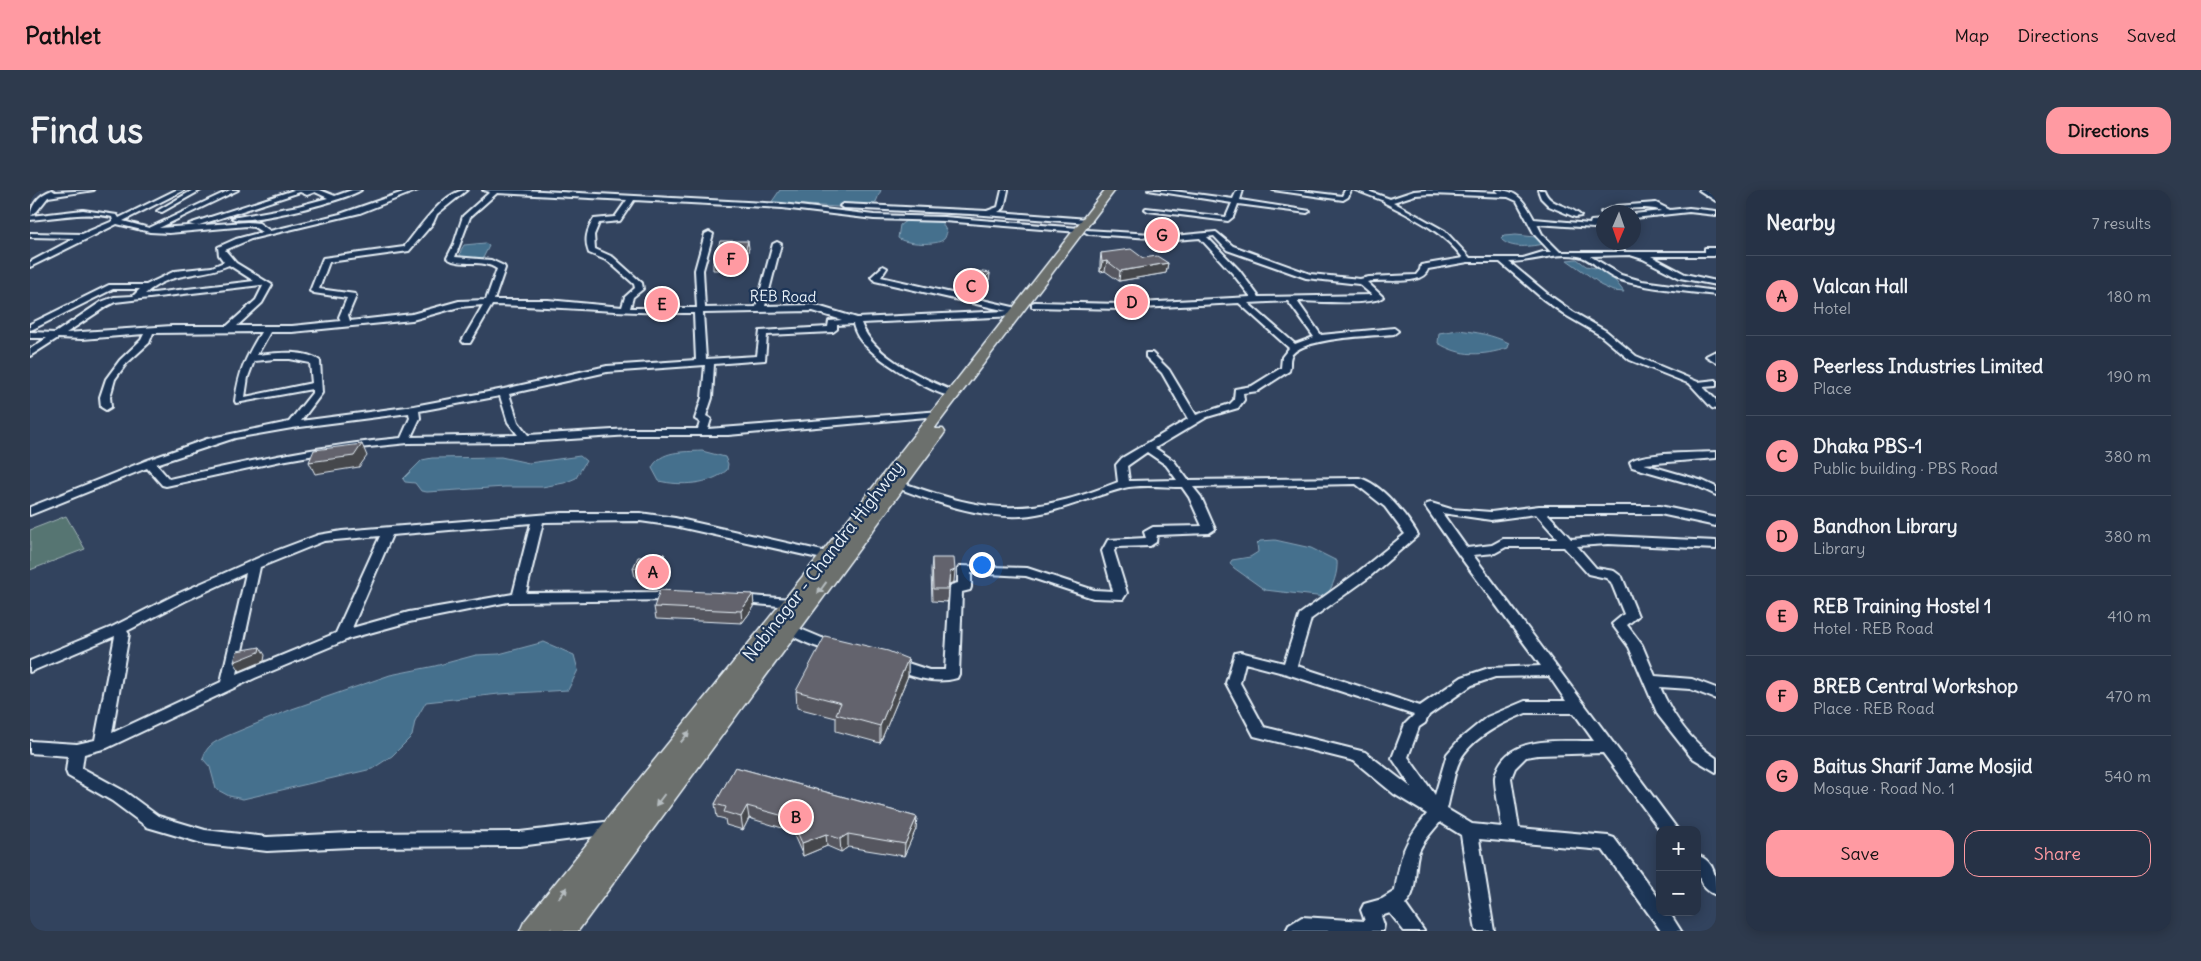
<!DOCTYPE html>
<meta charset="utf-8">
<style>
:root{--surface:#263246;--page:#2e3a4d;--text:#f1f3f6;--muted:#a4aab3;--line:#424d5f;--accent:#ff9aa2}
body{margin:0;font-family:Delius,sans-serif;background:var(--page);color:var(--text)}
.controls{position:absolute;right:15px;bottom:15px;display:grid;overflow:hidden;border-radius:10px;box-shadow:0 2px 12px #0003}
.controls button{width:45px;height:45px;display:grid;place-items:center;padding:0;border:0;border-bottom:1px solid var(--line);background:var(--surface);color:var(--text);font:25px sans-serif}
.compass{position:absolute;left:1566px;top:15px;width:45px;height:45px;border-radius:50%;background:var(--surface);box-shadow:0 2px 12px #0003;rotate:182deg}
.you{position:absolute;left:951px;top:374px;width:18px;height:18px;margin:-12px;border:4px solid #fff;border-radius:50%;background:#1a73e8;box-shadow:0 0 0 8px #1a73e833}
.badge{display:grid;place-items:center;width:32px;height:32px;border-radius:50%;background:var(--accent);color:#111;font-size:16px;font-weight:700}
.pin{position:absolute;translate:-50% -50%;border:2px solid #fff;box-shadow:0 1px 5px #0006}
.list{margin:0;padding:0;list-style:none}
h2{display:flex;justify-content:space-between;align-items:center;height:65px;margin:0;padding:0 20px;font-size:21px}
h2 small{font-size:16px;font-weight:400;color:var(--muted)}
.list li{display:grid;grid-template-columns:32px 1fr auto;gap:15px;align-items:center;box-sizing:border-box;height:80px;padding:0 20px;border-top:1px solid var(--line)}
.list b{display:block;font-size:19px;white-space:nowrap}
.list p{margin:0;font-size:16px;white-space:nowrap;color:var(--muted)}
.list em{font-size:16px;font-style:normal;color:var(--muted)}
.actions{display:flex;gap:10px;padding:15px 20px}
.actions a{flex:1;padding:11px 0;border:1px solid var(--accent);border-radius:15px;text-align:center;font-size:18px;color:var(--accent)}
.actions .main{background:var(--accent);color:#111}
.map{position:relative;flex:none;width:1686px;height:741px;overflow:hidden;border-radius:15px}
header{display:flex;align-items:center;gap:30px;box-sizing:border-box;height:70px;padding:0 25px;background:var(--accent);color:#111}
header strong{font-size:24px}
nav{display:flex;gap:28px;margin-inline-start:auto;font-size:18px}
.intro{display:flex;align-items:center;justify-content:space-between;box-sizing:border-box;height:120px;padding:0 30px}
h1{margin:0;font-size:35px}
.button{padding:12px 22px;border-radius:15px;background:var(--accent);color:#111;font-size:18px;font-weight:700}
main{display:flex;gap:30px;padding:0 30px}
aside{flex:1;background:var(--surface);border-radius:15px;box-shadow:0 2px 12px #0003}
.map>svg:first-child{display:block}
.green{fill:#567472;stroke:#9fb2b5}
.water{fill:#456f8d;stroke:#86a3b8}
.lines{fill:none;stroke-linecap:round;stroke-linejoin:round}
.minor-casing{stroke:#e8f1f8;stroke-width:4}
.highway-casing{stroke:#e8f1f8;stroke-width:3}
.minor{fill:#1d3557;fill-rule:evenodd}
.highway{fill:#6c706d;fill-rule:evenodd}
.wall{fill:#55565e;stroke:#e8f1f8}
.shaded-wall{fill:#45464c;stroke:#e8f1f8}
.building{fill:#63646d;stroke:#e8f1f8}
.oneway{fill:#b6bdc0}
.labels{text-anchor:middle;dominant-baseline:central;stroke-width:4.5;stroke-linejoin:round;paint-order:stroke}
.far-street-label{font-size:15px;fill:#e8f1f8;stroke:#1d3557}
.street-label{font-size:18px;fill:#e8f1f8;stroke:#1d3557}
</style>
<header>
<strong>Pathlet</strong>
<nav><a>Map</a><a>Directions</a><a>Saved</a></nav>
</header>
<div class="intro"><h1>Find us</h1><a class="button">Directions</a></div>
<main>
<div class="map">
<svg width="1686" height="741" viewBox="0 0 1686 741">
<rect width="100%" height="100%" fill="#32435e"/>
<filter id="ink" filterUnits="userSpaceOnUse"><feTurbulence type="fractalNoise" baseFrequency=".02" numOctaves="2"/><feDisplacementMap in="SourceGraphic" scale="10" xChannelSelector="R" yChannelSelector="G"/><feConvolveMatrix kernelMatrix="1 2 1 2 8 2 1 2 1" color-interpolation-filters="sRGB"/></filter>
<g filter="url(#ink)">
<!-- green -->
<path class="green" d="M36 326 55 359 0 380V340Z"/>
<!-- water -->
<g class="water">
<path d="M750 0H851L843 19 741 13Z"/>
<path d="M876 31H914L913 35 917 42C916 44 916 47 914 49 908 56 874 54 868 48L870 35Z"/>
<path d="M1486 45 1505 47 1514 54C1501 56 1481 60 1471 49L1474 46Z"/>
<path d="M455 53 459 56 452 70 433 68 430 65 431 60 434 55Z"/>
<path d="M1547 69 1556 76 1570 79 1584 89 1594 102 1583 101 1570 95 1568 92 1537 70Z"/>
<path d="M1428 140C1446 142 1463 145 1479 153L1478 158C1452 166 1431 167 1408 153L1409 143Z"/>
<path d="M672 261 695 267 698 274 697 280C680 295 650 296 629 291L622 278C630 260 654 262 672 261Z"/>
<path d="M550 266 556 271 546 288 534 293 512 297H475L397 302 391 301 385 293 375 292 373 289 392 270 402 268 471 267 499 273Z"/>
<path d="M1245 350 1281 358 1307 371C1308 382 1303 398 1295 407L1235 400 1204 378 1200 373 1202 370 1220 367 1228 362 1227 354 1230 351Z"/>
<path d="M514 452 544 465 548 480 538 500 469 504 396 512 385 531 382 546 362 566 342 579 213 609 199 606 186 599 180 577 173 569C176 555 185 552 197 546L262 519 360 485 405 476 446 465 469 464Z"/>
</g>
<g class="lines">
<defs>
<g id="minor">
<path d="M22 0 25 2 64 0 18 7 7 21 1 26 53 20 87 25 89 28 146 0H154L93 31 119 38 200 0H208L129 38 217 32 229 33 240 41 310 24 379 0H388L330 23 221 49 195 60 206 73 242 95 232 113 207 136H262L311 131 309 127 317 108 284 103 280 101 293 68 374 57C388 40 414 0 437 0L407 24 403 33 379 61 299 72 289 99 325 104 326 106 318 125 320 131 382 124 429 111 456 110 467 79C452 68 432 78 417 68L424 54 433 26 460 2 453 0H493L752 14 844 25 914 27 1049 38 1053 40 1049 42 914 31 844 29 752 18 604 10 590 31 569 33 564 45 565 59 583 67 612 93 613 99 603 107 600 118H667L665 80 675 44 679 42 683 44 673 80 675 118 726 117 743 54 747 52 751 54 735 116 784 115 827 128 977 121 845 91 841 87 853 76 857 78 851 87 983 117V121L990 123 986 126 831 133C843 168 894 188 925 202V206C909 209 849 170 837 157 830 151 825 143 823 134L807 135V139L803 142 737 145 735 170 684 174 682 208 676 226 681 229 678 239 911 221V225L907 226 698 245H600L496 252 378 253 319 259 251 271 136 296 132 295 117 278 0 325V317L115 271 177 249 259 232 282 203V199L206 213 205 211C209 181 216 167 231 142L123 143 119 153 96 174 85 189 80 207 81 217 76 220 71 217 70 207 76 189 90 170 111 150 114 144 52 149 28 148 0 166V159L17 148H0V142L25 143 71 112 84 107 103 106 110 99H83L3 139 0 140V134L79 95H116L145 81 182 77 194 72 189 65 188 57 206 49 232 42 224 37 217 36 139 43 120 42 87 34 0 77V72L45 48 0 47V43L52 44 83 31 82 27C55 21 27 28 0 30 0 16 8 5 22 0ZM467 3 597 10 585 27 564 29C557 40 554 50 559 63L578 71 604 94 605 98 595 107 592 117 518 110H464L475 78 474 76 461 70 425 67 440 27ZM199 75 224 91 115 104C142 80 169 88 199 75ZM231 95 233 96 226 110 197 136H142L36 143 77 116 85 112ZM453 115 432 151 434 153H440L462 115C529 116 597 124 664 123L666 170 577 176 474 199 384 216 271 231 292 203 290 171C275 159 245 163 227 165L240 142H262L382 130 429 117ZM783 121 812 130 799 131 798 137 730 141 727 166 676 169 673 123ZM245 169H260L280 173 282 193 215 207 218 187 224 171ZM675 175 672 208 665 229 670 232 668 239H600L498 245 488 232 479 204 577 182ZM470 206 478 232 488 245 381 247 390 228 389 221ZM379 223 380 228 371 248C292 255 216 272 139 289L126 274 205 248 262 238Z"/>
<path d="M163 0H171L132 22 127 21Z"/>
<path d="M264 0H290L305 6 322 0H331C317 10 215 36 202 28L268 16 298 8 285 2 277 5 270 2 166 36 159 34Z"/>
<path d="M972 0H978L974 18 968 22 1058 29 1062 31 1058 33 941 24 813 18 810 16 813 14 957 21 968 17Z"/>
<path d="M1118 0H1136L1203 9 1207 0H1213L1210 10 1280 21 1277 23 1208 14 1203 27 1198 31 1118 21 1115 19 1116 18 1196 27 1202 13Z"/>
<path d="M1243 0H1263L1312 6 1315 0H1321L1318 7 1313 10Z"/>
<path d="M1325 0H1335L1360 9 1384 1 1396 0 1469 3 1466 0C1488 0 1495 12 1504 29L1560 34 1561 31 1574 30V34L1568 35 1564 38 1507 34 1512 44 1530 62H1675V58H1686V65L1683 66H1621L1655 84 1686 91V95L1650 88 1613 69 1600 65 1560 66 1591 85 1612 91 1686 101V105C1653 101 1619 99 1587 89 1574 85 1562 68 1548 66 1524 62 1503 72 1479 72L1519 105 1543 122 1576 141 1606 166 1668 192 1686 190V196L1673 197 1686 210V219L1682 218 1660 194 1600 170 1570 145 1537 126 1513 109 1470 72H1438L1398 79C1393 97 1353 88 1337 92L1353 107C1341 116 1284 111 1267 111L1291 145 1364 138 1368 141 1364 144C1343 146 1272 147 1261 166 1259 171 1261 176 1259 181L1228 201 1213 203 1214 210 1208 218 1177 227 1125 258 1144 271 1158 290 1329 288C1351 293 1377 326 1388 345L1338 388 1281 429 1267 476 1390 516 1432 487 1459 478 1511 476 1429 365 1395 316 1397 314 1401 313 1421 319 1461 322 1509 316H1630L1686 328V336L1630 324H1518L1541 349 1578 346 1686 351V359L1578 354 1547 356 1566 378 1584 381 1592 387 1608 426 1597 435 1612 455 1625 486 1662 489 1686 498V509L1660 499 1630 497C1642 525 1661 552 1686 568V582L1661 567 1628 525 1599 457 1582 434 1594 424 1581 392 1576 388 1558 384 1534 357H1476L1465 363 1443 365 1648 640H1630L1573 563 1508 565 1496 567 1485 578 1481 588 1489 638 1578 646 1584 648 1630 710V722H1639L1651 741H1631L1573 660 1449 649 1464 741H1446L1431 645 1410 632C1403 641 1394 650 1389 661 1383 677 1389 703 1375 714L1394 741H1374L1360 723 1351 726 1354 735 1353 741H1256L1259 735 1272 727 1335 731 1331 720 1334 714 1352 709 1365 701C1371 663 1373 654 1397 624L1364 604 1324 571 1224 546 1196 493 1205 463 1210 462 1254 473 1270 424 1328 382 1375 344 1355 317 1326 294 1163 297 1171 307 1185 339 1179 343 1127 345 1126 352 1120 356 1086 357 1084 361 1097 403 1093 409 1063 408 996 386 941 383V397L940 400 932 402 929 484 927 488C903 495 880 486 857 477L855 473 857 469 862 468 899 480H915L920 398 921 395 928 393V379L930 376 997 378 1064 400 1083 401 1072 361 1078 350 1116 348 1114 342 1123 337 1172 336 1159 307 1152 297C1135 297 1110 294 1094 298 1059 307 1029 323 991 326 947 328 905 312 865 297L863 295 865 293H873C961 324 1000 327 1088 292L1086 275 1092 268 1158 229 1132 183 1116 167V163H1122L1139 180 1166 225 1200 214 1204 210 1205 199 1222 196 1251 178 1252 167 1259 158 1209 113 1091 119 1002 117V113L1005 112 1091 114 1221 107 1203 84 1170 48 1133 51 1122 48 1059 44 1055 42 1056 40 1122 44 1133 47 1186 42 1203 56 1280 84 1330 89 1339 87 1386 85 1390 80 1391 75 1433 68C1413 41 1384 28 1355 13L1354 11ZM1401 4 1478 7 1487 11 1505 45 1521 62H1513L1493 68H1440L1415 41 1363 12 1385 5ZM1184 46 1197 60 1276 88 1329 94 1342 105 1229 107 1209 80 1177 47ZM1258 111 1284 147 1265 154 1218 113ZM1117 262 1136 275 1147 290 1099 291 1097 276ZM1412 323 1461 330 1506 324 1528 349H1473L1462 355 1437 358ZM1215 473 1257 484 1384 525 1375 534 1362 568 1382 598 1335 562 1234 537 1210 493ZM1519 486 1536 511H1495L1457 527 1429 550 1417 564 1405 605 1378 567 1389 537 1395 533 1399 525 1442 495 1465 487ZM1496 523H1544L1564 551C1531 552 1474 543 1465 587 1464 596 1471 626 1472 637L1442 634 1417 619C1421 604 1423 584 1430 570 1442 547 1474 532 1496 523Z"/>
<path d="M1508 0H1514C1520 17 1539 14 1551 26L1545 27 1519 16 1511 8Z"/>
<path d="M1669 0H1677L1686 6V11Z"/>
<path d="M1626 13 1640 20 1659 18 1686 21V25L1659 22 1604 28V24L1631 21C1620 15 1583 19 1574 24L1571 22 1586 16Z"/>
<path d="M1686 161V172L1676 166Z"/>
<path d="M1686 262V268L1614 274 1673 291 1686 297V305L1665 295 1602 277 1600 272C1610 262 1669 263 1686 262Z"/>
<path d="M532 323H610L645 328 797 362 803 366 797 370 645 336 610 331 513 332 496 403 644 402 651 406 644 410 478 412 379 432 321 448 225 488 77 558 54 564 52 578 94 601 128 626 175 640 237 647 320 643 490 642 583 631 589 633 591 638 589 643 490 656 320 657 237 661 175 654 117 637 82 611 38 586 36 581 38 566 0 563V551L47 554 65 550 85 446 0 482V471L82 437 145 405 235 365 288 345 312 341ZM501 333 483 404 379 422 322 438 362 345ZM350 346 306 443 207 484 230 377 294 351ZM216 383 191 492 82 543 99 444 97 441 155 411Z"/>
<path d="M709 405 761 409 768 413 761 417 704 412 702 409Z"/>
<path d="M761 435 792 448 812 453 814 456 812 459C795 464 771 450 756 443L754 440 756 437Z"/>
<path d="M1667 665C1686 672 1686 688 1686 705 1668 698 1667 682 1667 665Z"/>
</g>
<path id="highway" d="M1075 0H1085L904 239H913L915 242 913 245 548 741H520L522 737 519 741H490L494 732 790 365Z"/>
</defs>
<!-- minor casing -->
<use href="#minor" class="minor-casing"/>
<!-- highway casing -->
<use href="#highway" class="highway-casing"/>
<!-- minor -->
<use href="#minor" class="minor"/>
<!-- highway -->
<use href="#highway" class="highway"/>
</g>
<!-- wall -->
<g class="wall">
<path d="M719 58 712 80H683V73Z"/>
<path d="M1071 63 1113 68 1138 73 1136 83 1089 91 1075 81 1070 82V73Z"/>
<path d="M960 83 959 90 944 106 923 101V95Z"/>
<path d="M634 364 636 372 631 385 628 388 605 387 603 378 616 367Z"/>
<path d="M902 368 924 392 919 394 917 412 902 411 901 380Z"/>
<path d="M723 404 724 417 712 433 626 429 624 417Z"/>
<path d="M878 469V486L850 553 806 541V528L767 518 766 501Z"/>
<path d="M705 577 887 627 886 639 874 666 818 657 811 662 797 656 773 666 762 641 719 628 713 640 696 635 695 629 687 627 685 614Z"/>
</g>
<!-- shaded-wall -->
<g class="shaded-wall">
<path d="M718 51 719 58 712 80V73Z"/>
<path d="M1077 71 1075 81 1070 82 1072 72Z"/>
<path d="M1138 73 1136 83 1089 91 1090 81Z"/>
<path d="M960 83 959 90 944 106V99Z"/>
<path d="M332 254 337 266 329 277 285 284 279 272Z"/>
<path d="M634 364 636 372 631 385 628 388 626 379Z"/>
<path d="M925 380 924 392 919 394 917 412 920 382Z"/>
<path d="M723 404 724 417 712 433 711 421Z"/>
<path d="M230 457 235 465 234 471 210 481 204 472Z"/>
<path d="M878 469V486L850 553V536Z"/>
<path d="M717 616 719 628 713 640 711 627Z"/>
<path d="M887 627 886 639 874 666 875 654Z"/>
<path d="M796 644 797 656 773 666 772 653Z"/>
<path d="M818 644V657L811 662 810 649Z"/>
</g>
<!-- building -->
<g class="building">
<path d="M690 51H718L712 73H683Z"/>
<path d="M1101 59 1113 68 1127 66 1138 73 1090 81 1077 71 1072 72 1071 63Z"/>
<path d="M939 80 960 83 944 99 923 95Z"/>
<path d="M332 254 324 266 279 272 284 260Z"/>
<path d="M617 363 634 364 629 377 626 379 603 378 608 367H616Z"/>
<path d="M902 368H924L925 380 920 382 918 399H903Z"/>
<path d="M630 400 723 404 711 421 624 417Z"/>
<path d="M795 446 858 461 878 469 850 536 806 524 811 513 766 501Z"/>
<path d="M230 457 229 462 204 472 207 461Z"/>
<path d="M705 577 887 627 875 654 818 644 810 649 796 644 772 653 761 628 717 616 711 627 694 622 696 617 685 614Z"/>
</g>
<!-- one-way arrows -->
<defs><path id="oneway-solid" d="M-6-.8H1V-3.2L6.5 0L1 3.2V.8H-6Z" transform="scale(1.25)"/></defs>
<g class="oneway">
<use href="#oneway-solid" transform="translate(792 398) rotate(126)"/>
<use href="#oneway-solid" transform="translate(655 547) rotate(-52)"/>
<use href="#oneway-solid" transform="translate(630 610) rotate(127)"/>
<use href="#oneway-solid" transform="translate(533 703) rotate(-52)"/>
</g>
</g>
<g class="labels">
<!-- far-street labels -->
<g class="far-street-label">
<text transform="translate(753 106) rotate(1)">REB Road</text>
</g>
<!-- street labels -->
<g class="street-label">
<text transform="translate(793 371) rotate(-52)">Nabinagar - Chandra Highway</text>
</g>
</g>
</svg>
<div class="controls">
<button>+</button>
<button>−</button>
</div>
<svg class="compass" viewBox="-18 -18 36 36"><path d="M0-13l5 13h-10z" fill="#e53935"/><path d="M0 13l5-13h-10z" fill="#a4aab3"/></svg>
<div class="you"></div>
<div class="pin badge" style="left:623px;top:382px">A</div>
<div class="pin badge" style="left:766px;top:627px">B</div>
<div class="pin badge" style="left:941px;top:96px">C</div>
<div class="pin badge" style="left:1102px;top:112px">D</div>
<div class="pin badge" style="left:632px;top:114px">E</div>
<div class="pin badge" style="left:701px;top:69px">F</div>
<div class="pin badge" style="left:1132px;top:45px">G</div>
</div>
<aside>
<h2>Nearby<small>7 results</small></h2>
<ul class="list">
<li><span class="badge">A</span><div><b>Valcan Hall</b><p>Hotel</p></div><em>180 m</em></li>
<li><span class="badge">B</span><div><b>Peerless Industries Limited</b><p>Place</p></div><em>190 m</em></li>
<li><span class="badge">C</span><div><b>Dhaka PBS-1</b><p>Public building · PBS Road</p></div><em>380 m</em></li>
<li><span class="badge">D</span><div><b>Bandhon Library</b><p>Library</p></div><em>380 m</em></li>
<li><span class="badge">E</span><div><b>REB Training Hostel 1</b><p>Hotel · REB Road</p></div><em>410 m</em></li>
<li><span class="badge">F</span><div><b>BREB Central Workshop</b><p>Place · REB Road</p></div><em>470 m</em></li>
<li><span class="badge">G</span><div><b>Baitus Sharif Jame Mosjid</b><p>Mosque · Road No. 1</p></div><em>540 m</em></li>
</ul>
<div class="actions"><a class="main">Save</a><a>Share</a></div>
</aside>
</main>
